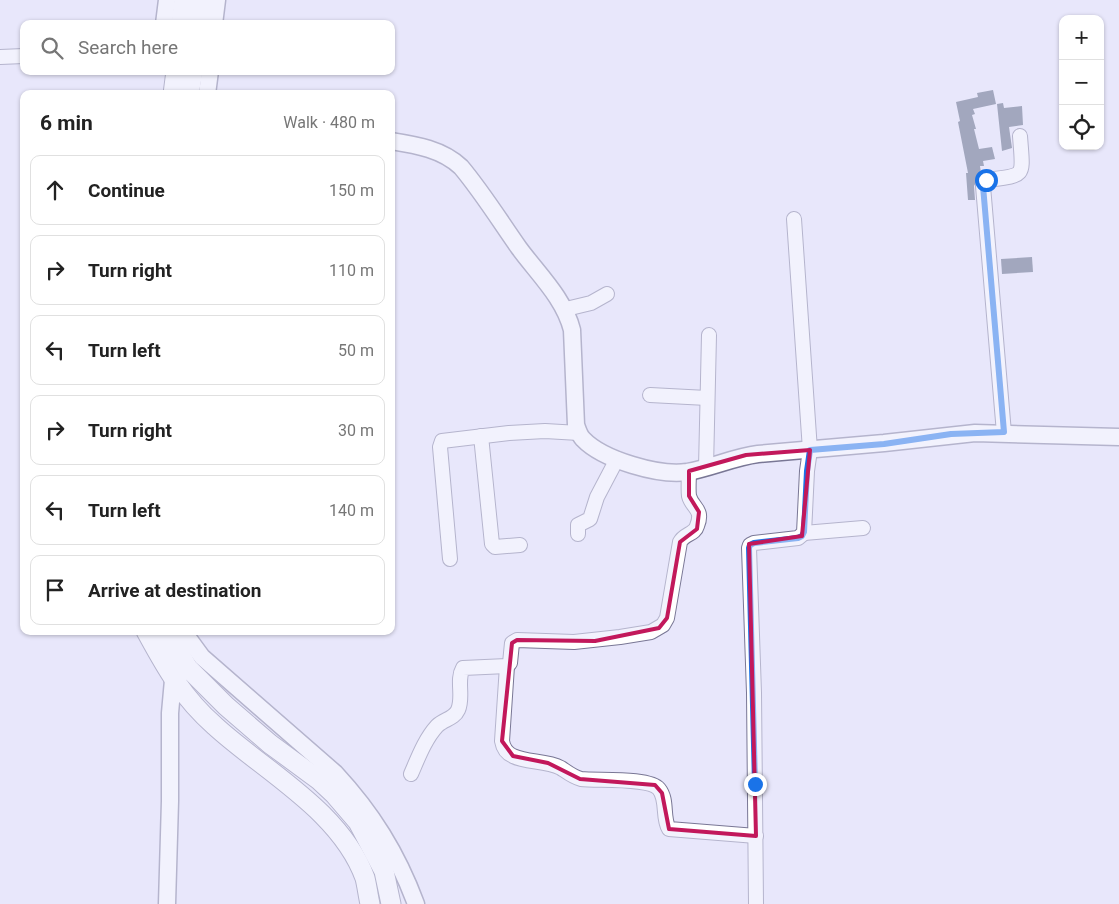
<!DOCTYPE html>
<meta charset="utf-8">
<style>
:root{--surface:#fff;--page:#f6f6f6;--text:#222;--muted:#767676;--line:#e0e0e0}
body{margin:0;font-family:Roboto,sans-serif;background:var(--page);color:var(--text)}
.controls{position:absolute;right:15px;top:15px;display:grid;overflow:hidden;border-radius:10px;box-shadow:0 1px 4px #0004}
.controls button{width:45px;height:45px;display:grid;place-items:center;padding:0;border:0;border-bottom:1px solid var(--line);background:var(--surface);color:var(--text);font:25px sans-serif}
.stop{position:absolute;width:15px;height:15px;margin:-11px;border:4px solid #1a73e8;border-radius:50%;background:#fff}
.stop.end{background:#1a73e8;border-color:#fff;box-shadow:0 1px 5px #0008}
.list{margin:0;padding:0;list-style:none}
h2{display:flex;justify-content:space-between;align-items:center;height:65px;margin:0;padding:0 20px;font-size:21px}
h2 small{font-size:16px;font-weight:400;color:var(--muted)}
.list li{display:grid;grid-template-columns:32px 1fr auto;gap:15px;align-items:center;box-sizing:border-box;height:70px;margin:0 10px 10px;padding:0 10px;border:1px solid var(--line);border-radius:10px}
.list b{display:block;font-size:19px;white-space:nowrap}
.list em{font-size:16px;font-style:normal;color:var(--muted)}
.icon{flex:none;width:28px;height:28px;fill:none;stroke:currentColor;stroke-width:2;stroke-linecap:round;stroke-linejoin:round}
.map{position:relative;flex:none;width:1119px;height:904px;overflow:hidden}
.search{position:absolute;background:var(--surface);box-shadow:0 1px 4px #0004;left:20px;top:20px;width:375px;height:55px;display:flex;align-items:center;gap:12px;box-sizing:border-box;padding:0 18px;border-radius:10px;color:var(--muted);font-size:19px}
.panel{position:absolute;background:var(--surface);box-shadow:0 1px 4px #0004;left:20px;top:90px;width:375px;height:545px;border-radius:10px}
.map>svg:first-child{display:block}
.building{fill:#4e5973}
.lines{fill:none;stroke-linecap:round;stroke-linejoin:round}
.minor-casing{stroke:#797795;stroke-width:16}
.tertiary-casing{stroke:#797795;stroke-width:19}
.secondary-casing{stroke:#797795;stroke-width:21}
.minor{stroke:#fff;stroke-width:14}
.tertiary{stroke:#fff;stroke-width:16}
.secondary{stroke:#fff;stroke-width:19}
.route{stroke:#1a73e8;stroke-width:6}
.marked{fill:none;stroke:#c2185b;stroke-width:4;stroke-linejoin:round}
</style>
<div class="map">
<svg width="1119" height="904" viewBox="0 0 1119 904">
<rect width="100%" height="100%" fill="#e8e7fb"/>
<!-- building -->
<g class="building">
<path d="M993 90 996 104 973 109 975 114 972 115 976 129H974L979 149 992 147 995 159 983 161 984 166H980L981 173 974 186 975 200H968L966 173H968L958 122 960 121 956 102 978 97 977 93Z"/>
<path d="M1003 103 1004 108 1022 106 1023 125 1009 127 1012 148 1002 151 997 104Z"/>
<path d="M1032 257 1033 272 1002 274 1001 259Z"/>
</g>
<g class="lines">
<defs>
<g id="minor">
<path d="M0 57 24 56"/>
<path d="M566 309 591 303 607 294"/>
<path d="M650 395 707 398"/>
<path d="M1004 433 983 186 986 180C1027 175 1023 178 1020 136"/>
<path d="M481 436 492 544 495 547 520 545"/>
<path d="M706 468 709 335"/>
<path d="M804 533 863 528"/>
<path d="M578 534V525L590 519 597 497 617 459"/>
<path d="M450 559 440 447 442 441 509 433 545 431 579 433"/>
<path d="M507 666 502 741C503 747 506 753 513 756 527 763 546 760 561 768 567 772 573 777 581 779 597 781 649 777 659 789 668 800 662 818 669 829L756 836"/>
<path d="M411 774C418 758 425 739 437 726 444 719 454 719 458 710 464 697 456 680 463 668L507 666 510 663 512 643 517 640 574 642 620 637 651 632 663 625 667 618 680 542C684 534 695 534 697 526 704 509 692 508 689 496 688 489 689 479 689 471"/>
<path d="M756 904 754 693 749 548 750 545 754 543 798 538 804 533 807 471 810 450 794 219"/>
</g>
<g id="tertiary">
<path d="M164 24 167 0"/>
<path d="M214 24 217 0"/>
<path d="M207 94 210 71"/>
<path d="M391 141C416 145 442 149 461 167 482 192 500 221 519 248 538 274 564 298 572 330L576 425C578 430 579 435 583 439 603 460 659 476 687 472 711 468 734 457 758 454L884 443 975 433 1119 437"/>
<path d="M183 631 202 657 335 773C372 813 397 853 416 904"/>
<path d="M167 904 170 801V713L173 680 181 674"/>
</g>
<g id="secondary">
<path d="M181 24 184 0"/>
<path d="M198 24 201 0"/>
<path d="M173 94 176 71"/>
<path d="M189 94 193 71"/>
<path d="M146 631C166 668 183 698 215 726 264 771 341 811 365 878 367 886 368 895 370 904"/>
<path d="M166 631 188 668 226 706 270 744 319 780 334 794 358 822 384 871 391 904"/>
</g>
</defs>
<!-- minor casing -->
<use href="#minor" class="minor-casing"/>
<!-- tertiary casing -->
<use href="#tertiary" class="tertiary-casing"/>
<!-- secondary casing -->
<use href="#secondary" class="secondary-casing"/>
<!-- minor -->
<use href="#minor" class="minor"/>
<!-- tertiary -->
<use href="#tertiary" class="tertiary"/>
<!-- secondary -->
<use href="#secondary" class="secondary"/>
</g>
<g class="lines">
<!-- route -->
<path class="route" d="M755 784 749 548 750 545 754 543 798 538 802 536 804 532 807 471 810 450 884 444 951 434 1004 432 983 186 986 180"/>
</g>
<!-- marked area -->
<path d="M0 0H1119V904H0ZM810 450 802 536 749 544 756 836 669 829 662 793 655 785 580 779 548 763 513 756 502 741 512 643 517 640 595 641 659 628 667 618 680 542 697 529 699 512 689 496V471L746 455Z" fill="#e8e7fb" fill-opacity=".55" fill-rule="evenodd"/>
<path class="marked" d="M810 450 802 536 749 544 756 836 669 829 662 793 655 785 580 779 548 763 513 756 502 741 512 643 517 640 595 641 659 628 667 618 680 542 697 529 699 512 689 496V471L746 455Z"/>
</svg>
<div class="controls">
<button>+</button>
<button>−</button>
<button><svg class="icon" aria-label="locate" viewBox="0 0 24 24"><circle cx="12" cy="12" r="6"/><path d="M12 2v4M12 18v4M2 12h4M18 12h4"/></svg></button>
</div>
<div class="stop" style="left:986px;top:180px"></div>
<div class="stop end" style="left:755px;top:784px"></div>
<div class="search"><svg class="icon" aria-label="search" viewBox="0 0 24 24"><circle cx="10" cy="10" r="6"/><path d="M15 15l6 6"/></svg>Search here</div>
<section class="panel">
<h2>6 min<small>Walk · 480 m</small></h2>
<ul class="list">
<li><svg class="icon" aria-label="ahead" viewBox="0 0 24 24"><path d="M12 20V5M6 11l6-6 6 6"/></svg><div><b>Continue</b></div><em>150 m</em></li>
<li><svg class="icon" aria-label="right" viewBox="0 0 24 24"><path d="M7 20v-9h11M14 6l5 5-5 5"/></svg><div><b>Turn right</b></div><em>110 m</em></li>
<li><svg class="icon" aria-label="left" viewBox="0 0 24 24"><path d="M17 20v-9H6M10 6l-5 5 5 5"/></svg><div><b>Turn left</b></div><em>50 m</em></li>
<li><svg class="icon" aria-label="right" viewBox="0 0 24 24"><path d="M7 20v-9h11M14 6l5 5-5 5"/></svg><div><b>Turn right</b></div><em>30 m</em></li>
<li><svg class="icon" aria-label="left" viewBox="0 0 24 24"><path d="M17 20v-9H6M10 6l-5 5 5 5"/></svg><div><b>Turn left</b></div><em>140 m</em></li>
<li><svg class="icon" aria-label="arrive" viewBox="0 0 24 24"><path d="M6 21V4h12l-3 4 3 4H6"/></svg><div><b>Arrive at destination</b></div></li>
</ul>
</section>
</div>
